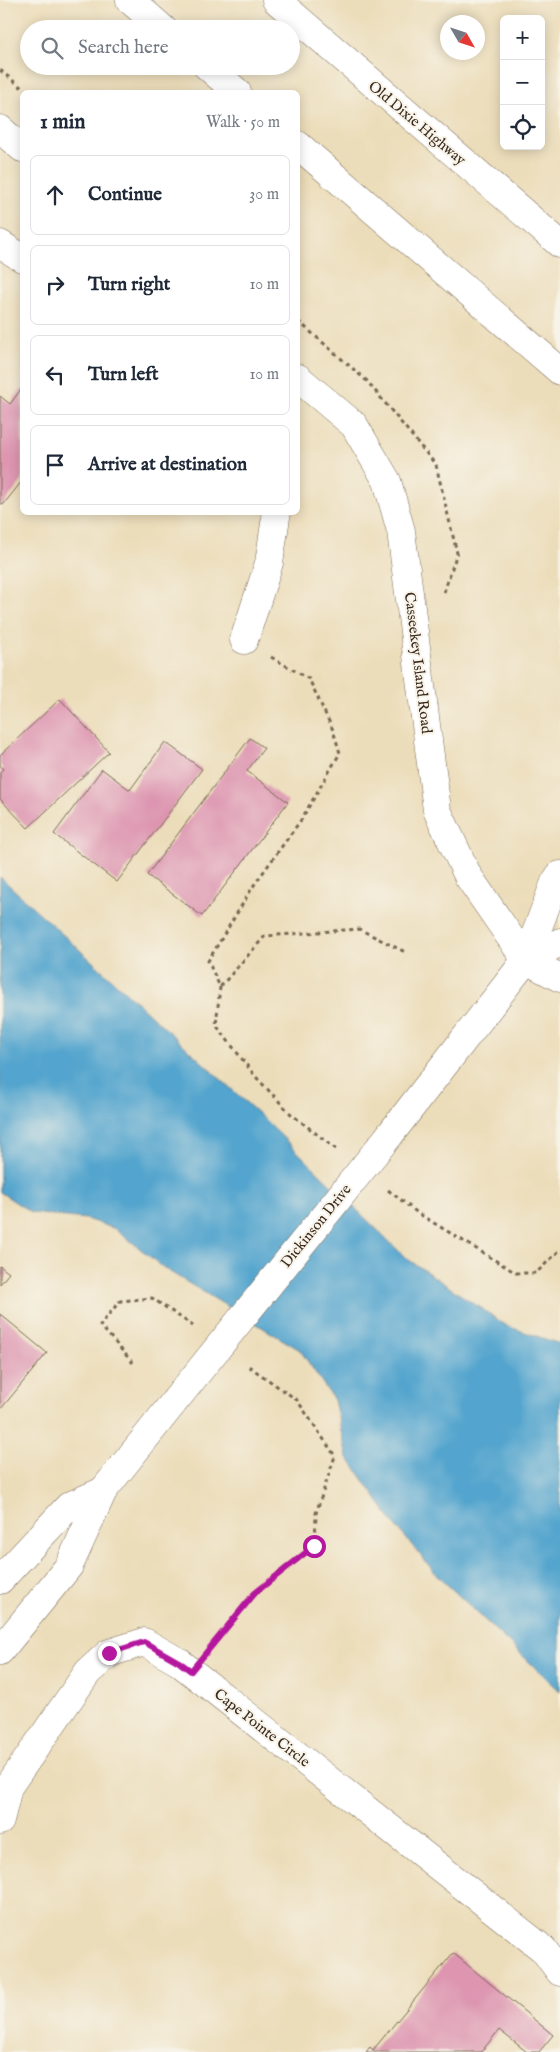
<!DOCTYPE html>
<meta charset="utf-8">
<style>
:root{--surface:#fff;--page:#f2f2f3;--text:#1f2937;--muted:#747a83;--line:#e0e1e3}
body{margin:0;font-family:"IM FELL English",serif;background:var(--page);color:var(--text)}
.controls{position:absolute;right:15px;top:15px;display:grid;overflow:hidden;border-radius:8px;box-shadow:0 2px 12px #0003}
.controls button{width:45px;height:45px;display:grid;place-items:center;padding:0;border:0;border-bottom:1px solid var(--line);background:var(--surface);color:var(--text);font:25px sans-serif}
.compass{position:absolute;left:440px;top:15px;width:45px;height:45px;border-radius:50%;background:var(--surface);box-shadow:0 2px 12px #0003;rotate:129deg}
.stop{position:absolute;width:15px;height:15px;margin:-11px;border:4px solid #b5179e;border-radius:50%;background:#fff}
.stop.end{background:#b5179e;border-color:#fff;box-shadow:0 1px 5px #0008}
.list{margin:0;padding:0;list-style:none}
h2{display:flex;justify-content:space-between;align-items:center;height:65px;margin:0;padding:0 20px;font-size:21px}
h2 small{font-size:16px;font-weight:400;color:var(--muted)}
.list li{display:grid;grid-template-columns:32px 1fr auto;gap:15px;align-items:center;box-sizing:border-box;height:80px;margin:0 10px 10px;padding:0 10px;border:1px solid var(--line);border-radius:8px}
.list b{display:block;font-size:19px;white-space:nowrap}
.list em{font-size:16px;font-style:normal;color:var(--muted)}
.icon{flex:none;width:28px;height:28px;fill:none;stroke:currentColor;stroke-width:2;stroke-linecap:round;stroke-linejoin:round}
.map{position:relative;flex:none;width:560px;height:2052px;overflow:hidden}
.search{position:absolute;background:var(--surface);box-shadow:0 2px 12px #0003;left:20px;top:20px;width:280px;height:55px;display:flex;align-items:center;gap:12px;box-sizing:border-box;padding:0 18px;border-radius:28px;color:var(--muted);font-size:19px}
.panel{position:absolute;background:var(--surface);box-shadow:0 2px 12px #0003;left:20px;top:90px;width:280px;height:425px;border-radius:8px}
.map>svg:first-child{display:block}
.water{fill:#53a4ce;stroke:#476776}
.building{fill:#dd95b0}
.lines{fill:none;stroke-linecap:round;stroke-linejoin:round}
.minor-casing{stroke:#796955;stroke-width:29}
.major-casing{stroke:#796955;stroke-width:29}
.path{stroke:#796955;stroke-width:3;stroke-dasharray:4 4;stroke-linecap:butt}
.minor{stroke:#fff;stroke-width:28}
.major{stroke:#fff;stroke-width:28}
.minor-bridge-casing{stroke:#796955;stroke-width:29;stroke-linecap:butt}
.minor-bridge{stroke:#fff;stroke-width:28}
.route{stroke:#b5179e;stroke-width:6}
.labels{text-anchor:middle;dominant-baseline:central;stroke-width:4;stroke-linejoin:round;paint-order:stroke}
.street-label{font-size:15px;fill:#3b2a1e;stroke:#f7f3e8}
</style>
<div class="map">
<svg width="560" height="2052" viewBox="0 0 560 2052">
<rect width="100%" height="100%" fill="#f7f3e8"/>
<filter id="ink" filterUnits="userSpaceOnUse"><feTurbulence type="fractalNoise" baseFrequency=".02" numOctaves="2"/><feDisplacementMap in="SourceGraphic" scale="10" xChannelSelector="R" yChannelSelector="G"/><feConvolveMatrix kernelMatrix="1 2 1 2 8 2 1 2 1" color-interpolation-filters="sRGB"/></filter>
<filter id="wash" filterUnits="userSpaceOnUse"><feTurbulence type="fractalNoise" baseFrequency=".0096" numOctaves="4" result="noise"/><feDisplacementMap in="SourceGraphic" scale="20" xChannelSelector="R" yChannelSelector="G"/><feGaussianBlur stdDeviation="1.12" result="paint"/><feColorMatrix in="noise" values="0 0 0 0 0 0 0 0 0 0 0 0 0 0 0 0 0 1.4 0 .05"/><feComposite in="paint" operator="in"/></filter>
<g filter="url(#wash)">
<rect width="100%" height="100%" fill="#ecddba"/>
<!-- water -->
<path class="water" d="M0 877 261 1116 406 1258 507 1326 560 1344V1691L437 1575 395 1525 347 1456 334 1400 300 1350 165 1269 116 1229 86 1219 32 1213 0 1192Z"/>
<g id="blocks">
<!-- building -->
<g class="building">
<path d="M22 388V481L3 505 0 503V396L10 404Z"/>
<path d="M60 699 109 752 28 828 0 799V772L3 769 0 765V755Z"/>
<path d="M250 738 264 748 247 771 288 802 202 916 147 875Z"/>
<path d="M165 742 202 769 117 882 54 834 102 769 130 790Z"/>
<path d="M0 1266 9 1273 0 1284Z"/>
<path d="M0 1314 47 1353 0 1410Z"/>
<path d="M453 1953 553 2035 539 2052H527L499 2030 481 2052H366L370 2047 373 2050Z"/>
</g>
</g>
</g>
<g filter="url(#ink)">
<use href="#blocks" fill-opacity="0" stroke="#796955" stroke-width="1"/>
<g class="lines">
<defs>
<g id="minor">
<path d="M0 129 22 148"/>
<path d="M0 244 22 258"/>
<path d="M298 378 354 425 387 481 401 531 437 810 468 876 526 960 560 978"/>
<path d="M244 640 269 563 276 517 275 512"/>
<path d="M526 960 560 942"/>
<path d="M388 1137 526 960 555 882 560 875"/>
<path d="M0 1580 69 1506 103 1491"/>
<path d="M0 1651 69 1566 103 1491 174 1402"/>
<path d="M0 1821 8 1787 88 1672 109 1653 144 1642 179 1662 543 1949 560 1972"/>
</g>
<g id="major">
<path d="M130 0 163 29"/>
<path d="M276 0 560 244"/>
<path d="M207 66 237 92"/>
<path d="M298 145 560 371"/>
</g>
</defs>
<!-- minor casing -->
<use href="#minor" class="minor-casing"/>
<!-- major casing -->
<use href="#major" class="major-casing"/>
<!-- path -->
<g class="path">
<path d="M0 70 27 92"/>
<path d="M298 321 367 381 436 465 457 553 444 592"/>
<path d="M271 657 309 679 333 730 340 753 301 820 254 885 208 961 220 987 265 936 359 929 407 953"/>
<path d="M220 987 216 1025 255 1076 291 1114 336 1149"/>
<path d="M388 1190 419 1214 516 1273H536L560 1250"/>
<path d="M133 1363 100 1325 120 1301 152 1298 193 1326"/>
<path d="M212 1646 255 1593 315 1546 316 1513 335 1456 297 1400 247 1365"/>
</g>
<!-- minor -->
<use href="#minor" class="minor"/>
<!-- major -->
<use href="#major" class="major"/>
<defs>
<path id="minor-bridge" d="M174 1402 388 1137"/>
</defs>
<!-- minor-bridge casing -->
<use href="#minor-bridge" class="minor-bridge-casing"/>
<!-- minor-bridge -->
<use href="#minor-bridge" class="minor-bridge"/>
</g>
</g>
<g class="lines" filter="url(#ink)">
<!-- route -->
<path class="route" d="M109 1653 144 1642 179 1662 191 1671 255 1593 314 1546"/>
</g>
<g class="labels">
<!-- street labels -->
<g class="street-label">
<text transform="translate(417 123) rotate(40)">Old Dixie Highway</text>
<text transform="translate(418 663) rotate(83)">Casseekey Island Road</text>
<text transform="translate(316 1226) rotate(-51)">Dickinson Drive</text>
<text transform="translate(262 1728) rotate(38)">Cape Pointe Circle</text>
</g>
</g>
</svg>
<div class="controls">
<button>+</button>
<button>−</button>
<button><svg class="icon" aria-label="locate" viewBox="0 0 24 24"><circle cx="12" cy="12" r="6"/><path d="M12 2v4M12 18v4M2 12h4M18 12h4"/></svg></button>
</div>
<svg class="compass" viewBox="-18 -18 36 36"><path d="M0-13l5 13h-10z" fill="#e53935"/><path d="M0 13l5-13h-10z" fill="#747a83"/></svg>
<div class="stop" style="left:314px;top:1546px"></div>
<div class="stop end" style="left:109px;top:1653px"></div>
<div class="search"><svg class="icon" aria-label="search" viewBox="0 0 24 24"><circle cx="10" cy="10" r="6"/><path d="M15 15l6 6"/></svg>Search here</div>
<section class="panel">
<h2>1 min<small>Walk · 50 m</small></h2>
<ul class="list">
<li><svg class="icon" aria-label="ahead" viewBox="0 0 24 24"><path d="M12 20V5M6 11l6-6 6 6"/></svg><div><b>Continue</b></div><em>30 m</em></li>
<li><svg class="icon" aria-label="right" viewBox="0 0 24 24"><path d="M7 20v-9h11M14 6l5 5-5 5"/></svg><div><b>Turn right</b></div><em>10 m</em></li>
<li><svg class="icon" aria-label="left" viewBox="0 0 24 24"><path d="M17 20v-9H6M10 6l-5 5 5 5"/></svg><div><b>Turn left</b></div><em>10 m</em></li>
<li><svg class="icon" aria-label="arrive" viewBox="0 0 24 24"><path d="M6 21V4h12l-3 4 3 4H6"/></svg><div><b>Arrive at destination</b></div></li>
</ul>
</section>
</div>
